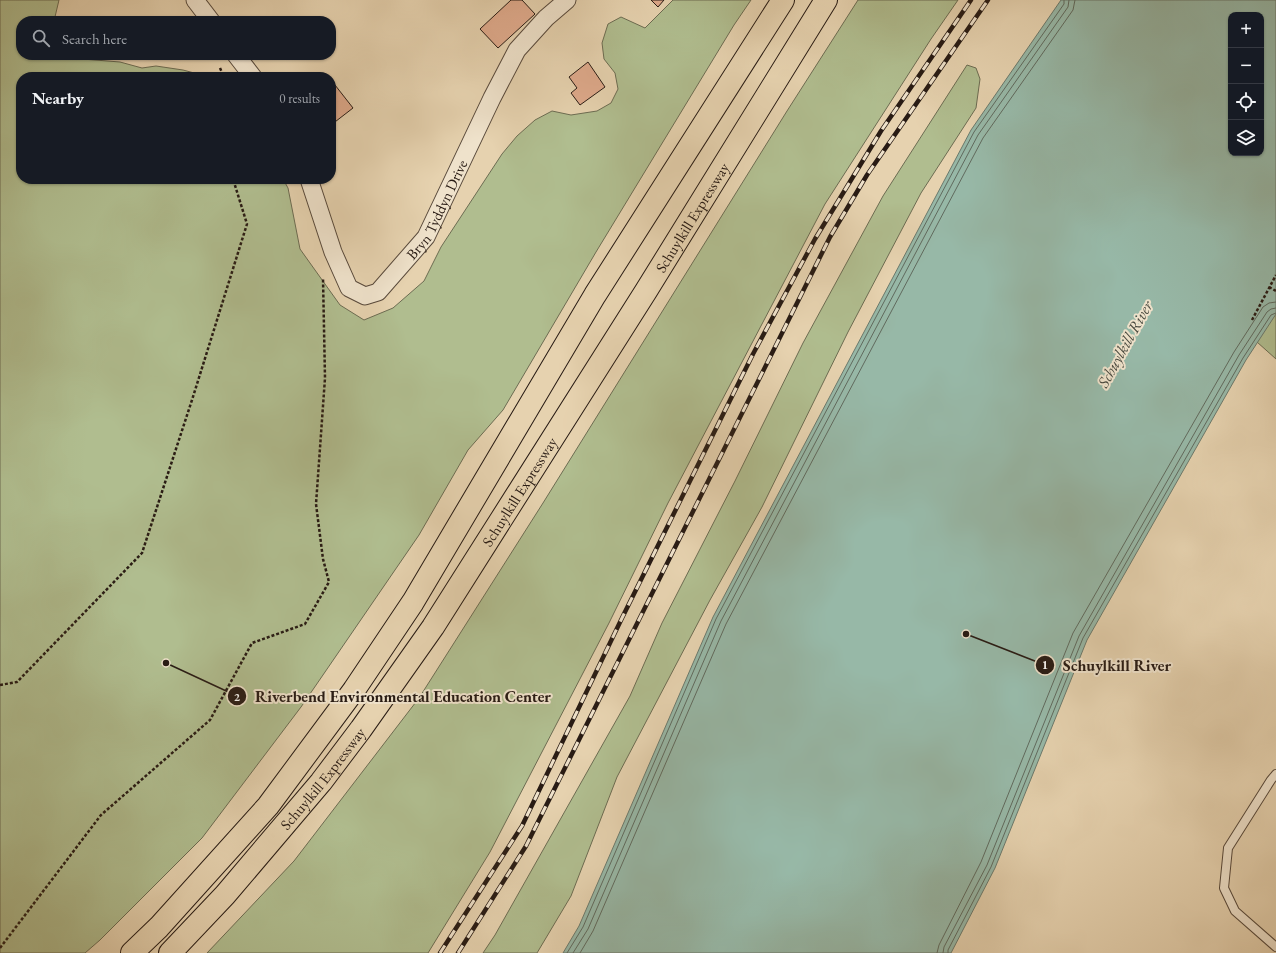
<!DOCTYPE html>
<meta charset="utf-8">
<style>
:root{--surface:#171b24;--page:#242831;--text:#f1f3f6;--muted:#9ea1a6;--line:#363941}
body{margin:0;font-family:"EB Garamond",serif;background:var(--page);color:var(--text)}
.controls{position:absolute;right:12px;top:12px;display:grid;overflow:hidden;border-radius:8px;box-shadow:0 1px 3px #0004}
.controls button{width:36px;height:36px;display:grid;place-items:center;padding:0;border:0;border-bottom:1px solid var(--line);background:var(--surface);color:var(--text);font:20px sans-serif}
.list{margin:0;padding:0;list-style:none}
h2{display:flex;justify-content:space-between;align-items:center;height:52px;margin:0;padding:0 16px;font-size:17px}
h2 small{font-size:13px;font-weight:400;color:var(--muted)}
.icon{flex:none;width:22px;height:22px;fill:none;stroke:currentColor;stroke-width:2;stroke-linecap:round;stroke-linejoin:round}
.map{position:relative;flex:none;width:1276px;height:953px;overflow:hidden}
.search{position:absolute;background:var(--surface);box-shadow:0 1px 3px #0004;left:16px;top:16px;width:320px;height:44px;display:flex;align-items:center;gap:10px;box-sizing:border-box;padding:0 14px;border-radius:16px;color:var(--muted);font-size:15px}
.panel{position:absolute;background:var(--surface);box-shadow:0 1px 3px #0004;left:16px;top:72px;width:320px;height:112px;border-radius:16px}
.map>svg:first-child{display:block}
.green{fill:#b0bd8f;stroke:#6c6c52}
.water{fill:#97b8a7;stroke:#6b796c;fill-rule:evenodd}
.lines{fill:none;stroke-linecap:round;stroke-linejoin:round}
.shore{stroke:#606a5e;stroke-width:1}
.building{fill:#dfaa8c;stroke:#281b14}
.service-casing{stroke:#58493b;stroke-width:10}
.minor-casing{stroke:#58493b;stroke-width:19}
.motorway-casing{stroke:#281b14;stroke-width:24}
.path{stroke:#281b14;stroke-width:2.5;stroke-dasharray:3 2;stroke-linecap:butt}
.service{stroke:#efe2cb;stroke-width:8}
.minor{stroke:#efe2cb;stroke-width:17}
.motorway{stroke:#e6d2af;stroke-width:22}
.rail-casing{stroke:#281b14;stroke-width:4.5}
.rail{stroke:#efe2cb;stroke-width:3;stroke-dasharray:9;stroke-linecap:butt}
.labels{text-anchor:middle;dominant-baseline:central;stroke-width:4;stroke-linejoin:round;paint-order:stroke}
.street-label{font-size:15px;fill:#281b14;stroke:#efe2cb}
.water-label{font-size:16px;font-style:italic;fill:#494a40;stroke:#efe2cb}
.leader{fill:none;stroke:#281b14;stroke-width:1.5}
.callout-dot{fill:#281b14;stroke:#efe2cb;stroke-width:1.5}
.mark-label{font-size:12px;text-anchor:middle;font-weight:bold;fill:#fff}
.callout-label{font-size:16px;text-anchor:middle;font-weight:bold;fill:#281b14;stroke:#efe2cb;stroke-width:4;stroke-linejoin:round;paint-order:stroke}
</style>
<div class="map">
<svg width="1276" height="953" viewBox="0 0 1276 953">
<rect width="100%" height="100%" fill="#e6d2af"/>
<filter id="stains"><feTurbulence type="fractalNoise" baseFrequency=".005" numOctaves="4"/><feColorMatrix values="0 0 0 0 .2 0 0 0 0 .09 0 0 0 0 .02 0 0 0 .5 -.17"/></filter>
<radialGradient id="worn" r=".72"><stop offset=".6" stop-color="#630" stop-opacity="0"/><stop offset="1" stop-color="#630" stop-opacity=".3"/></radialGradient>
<!-- green -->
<g class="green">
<path d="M0 0H59L54 21H21V55H64L70 58 120 62 142 68 156 66 183 70 209 77H21V179H283L288 188 300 249 340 305 364 320 393 308 424 281 441 247 502 154 517 136 535 120 552 111 571 115 597 111 611 103 618 89 615 73 604 59 602 43 608 24 621 17 645 28 673 0H751L734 25 596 252 503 410 468 450 419 535 301 707 202 838 100 940 85 953H0Z"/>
<path d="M858 0H958L931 39 825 204 668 503 609 623 490 852 428 953H207L294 861 419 698 543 503 787 111Z"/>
<path d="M967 65 976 68 980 79 976 108 921 193 848 332 762 507 710 600 617 777 571 896 537 953H483L495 935 630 696 662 623 735 481 803 343 883 196Z"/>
<path d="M1276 303V359L1257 342Z"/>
</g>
<!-- water -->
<path class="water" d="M1061 0H1276V314L1246 360 1087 640 995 868 951 953H563L579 926 713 617 971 130ZM1231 15H1261V153H1231Z"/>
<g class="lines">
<!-- shore -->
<g class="shore">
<path d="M567 953 583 927 716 619 974 132 1064 4V0"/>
<path d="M573 953 588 929 721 621 978 135 1068 7 1069 0"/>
<path d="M580 953 593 931 726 624 983 138 1073 10 1075 0"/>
<path d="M937 953 939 945 981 862 1073 633 1234 352 1263 307 1269 303 1276 302"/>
<path d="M943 953 944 947 987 865 1079 636 1239 355 1267 312 1271 309 1276 308"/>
<path d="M948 953V950L991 867 1083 638 1243 358 1271 315 1276 313"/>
</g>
</g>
<!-- building -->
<g class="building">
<path d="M511 0H522L535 14 498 48 480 29Z"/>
<path d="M651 0H664L658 7Z"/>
<path d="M588 62 605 87 580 105 571 93 577 88 569 77Z"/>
<path d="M335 85 353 108 331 125V89Z"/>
</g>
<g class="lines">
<defs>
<path id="service" d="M1276 774 1271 780 1228 848 1224 888 1235 911 1276 947"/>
<g id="minor">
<path d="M195 0 211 21"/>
<path d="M236 55 253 77"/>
<path id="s1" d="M309 179 333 252 349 288 365 296 378 292 426 237 492 98 517 50 546 18 567 0"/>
</g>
<g id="motorway">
<path d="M132 953 159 927 268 806 354 690 413 602 595 295 783 0"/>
<path id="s2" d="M170 953 225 895 321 782 361 729 433 627 646 291 826 0"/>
</g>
</defs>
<!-- service casing -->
<use href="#service" class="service-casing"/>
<!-- minor casing -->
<use href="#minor" class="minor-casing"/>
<!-- motorway casing -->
<use href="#motorway" class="motorway-casing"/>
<!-- path -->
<g class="path">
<path d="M220 68 224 77"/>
<path d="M1269 287 1276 291"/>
<path d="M1252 320 1276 275"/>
<path d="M0 685 17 682 142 553 192 400 247 224 233 179"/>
<path d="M0 948 101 815 210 720 252 643 305 624 329 582 323 559 316 504 325 378 323 278"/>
</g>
<!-- service -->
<use href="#service" class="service"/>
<!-- minor -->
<use href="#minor" class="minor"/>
<!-- motorway -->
<use href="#motorway" class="motorway"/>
<defs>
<g id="rail">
<path d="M440 953 522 826 622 618 753 354 815 239 881 131 971 0"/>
<path d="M458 953 526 846 830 237 867 175 988 0"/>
</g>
</defs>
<!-- rail casing -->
<use href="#rail" class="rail-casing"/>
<!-- rail -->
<use href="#rail" class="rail"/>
</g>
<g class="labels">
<!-- street labels -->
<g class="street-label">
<text stroke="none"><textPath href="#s1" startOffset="250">Bryn Tyddyn Drive</textPath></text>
<text stroke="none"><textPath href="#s2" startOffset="904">Schuylkill Expressway</textPath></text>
<text stroke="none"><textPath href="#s2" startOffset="580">Schuylkill Expressway</textPath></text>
<text stroke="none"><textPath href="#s2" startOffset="232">Schuylkill Expressway</textPath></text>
</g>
<!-- water labels -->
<g class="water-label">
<text transform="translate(1125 344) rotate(-61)">Schuylkill River</text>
</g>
</g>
<!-- callouts -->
<path class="leader" d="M966 634L1045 665M166 663L237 696"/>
<g class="callout-dot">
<circle cx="966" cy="634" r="4"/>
<circle cx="166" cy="663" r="4"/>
<circle cx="1045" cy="665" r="10"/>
<circle cx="237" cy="696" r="10"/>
</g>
<g class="mark-label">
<text x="1045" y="669">1</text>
<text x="237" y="701">2</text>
</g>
<g class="callout-label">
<text x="1117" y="671">Schuylkill River</text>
<text x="403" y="702">Riverbend Environmental Education Center</text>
</g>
<rect width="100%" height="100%" filter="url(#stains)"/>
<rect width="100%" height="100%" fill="url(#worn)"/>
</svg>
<div class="controls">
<button>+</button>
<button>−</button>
<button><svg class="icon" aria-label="locate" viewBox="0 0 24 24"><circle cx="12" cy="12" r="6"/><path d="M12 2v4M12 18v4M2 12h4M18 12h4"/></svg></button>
<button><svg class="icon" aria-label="layers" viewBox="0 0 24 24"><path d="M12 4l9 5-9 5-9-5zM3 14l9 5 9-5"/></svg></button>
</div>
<div class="search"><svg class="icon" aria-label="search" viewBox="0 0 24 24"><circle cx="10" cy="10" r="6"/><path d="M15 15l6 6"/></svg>Search here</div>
<section class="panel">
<h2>Nearby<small>0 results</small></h2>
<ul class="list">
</ul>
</section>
</div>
